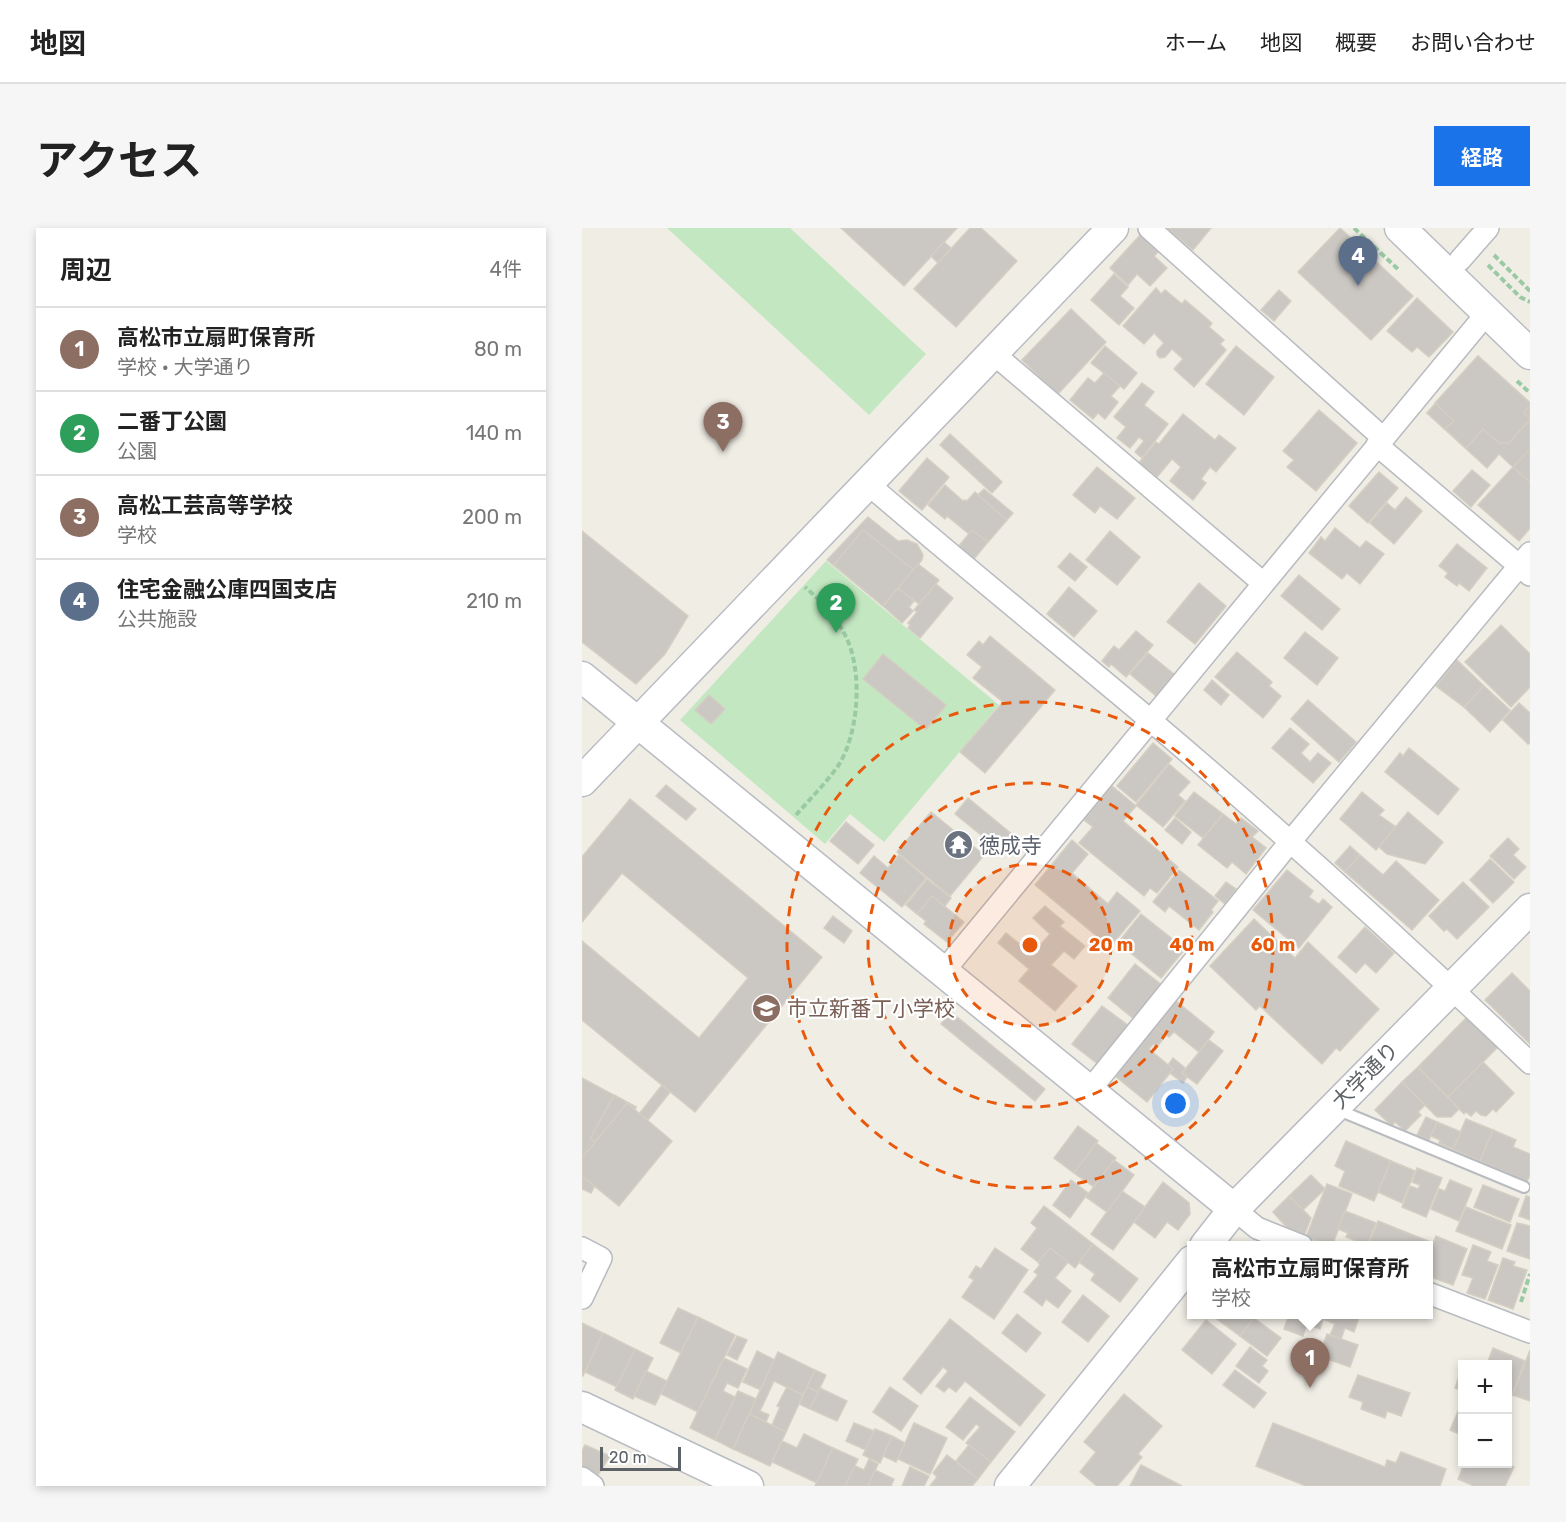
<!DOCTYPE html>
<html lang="ja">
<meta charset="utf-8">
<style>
:root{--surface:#fff;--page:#f6f6f6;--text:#222;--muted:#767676;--line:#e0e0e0;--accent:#1a73e8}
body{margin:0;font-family:Rubik,"Noto Sans JP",sans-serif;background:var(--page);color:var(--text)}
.controls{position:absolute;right:18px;bottom:18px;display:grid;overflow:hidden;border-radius:0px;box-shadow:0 3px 9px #0003}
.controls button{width:54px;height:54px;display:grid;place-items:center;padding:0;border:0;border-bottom:2px solid var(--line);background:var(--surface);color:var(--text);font:30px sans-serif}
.scale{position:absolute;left:18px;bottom:15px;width:81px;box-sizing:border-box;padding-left:6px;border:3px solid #5d6266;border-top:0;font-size:16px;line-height:21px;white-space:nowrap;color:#5d6266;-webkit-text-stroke:4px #fff;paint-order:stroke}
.you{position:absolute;left:594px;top:876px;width:21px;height:21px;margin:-15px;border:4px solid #fff;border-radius:50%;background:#1a73e8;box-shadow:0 0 0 9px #1a73e833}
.badge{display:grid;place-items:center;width:39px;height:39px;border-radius:50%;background:var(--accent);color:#fff;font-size:20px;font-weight:700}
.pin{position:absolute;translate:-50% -50px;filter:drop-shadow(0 2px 3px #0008)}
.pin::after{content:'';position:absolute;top:32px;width:21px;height:18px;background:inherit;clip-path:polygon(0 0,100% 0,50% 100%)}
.popup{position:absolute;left:605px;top:1013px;width:246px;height:78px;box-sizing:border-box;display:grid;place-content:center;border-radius:0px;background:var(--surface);filter:drop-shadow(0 2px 4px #0005);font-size:20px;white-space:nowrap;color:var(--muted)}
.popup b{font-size:22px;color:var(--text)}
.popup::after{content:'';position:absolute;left:50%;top:100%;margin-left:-12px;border:12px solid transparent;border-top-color:var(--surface)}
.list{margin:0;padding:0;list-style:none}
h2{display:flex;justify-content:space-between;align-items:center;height:78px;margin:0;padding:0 24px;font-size:26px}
h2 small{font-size:20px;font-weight:400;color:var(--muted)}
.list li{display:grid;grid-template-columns:39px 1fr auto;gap:18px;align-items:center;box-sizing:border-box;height:84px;padding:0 24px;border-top:2px solid var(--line)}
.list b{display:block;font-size:22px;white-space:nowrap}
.list p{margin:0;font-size:20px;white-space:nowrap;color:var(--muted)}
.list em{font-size:20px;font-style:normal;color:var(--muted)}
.map{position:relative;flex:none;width:948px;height:1258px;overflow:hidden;border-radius:0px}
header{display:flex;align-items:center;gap:36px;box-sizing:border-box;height:84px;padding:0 30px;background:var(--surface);border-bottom:2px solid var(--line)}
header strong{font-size:28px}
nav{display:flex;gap:33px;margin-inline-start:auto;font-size:21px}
.intro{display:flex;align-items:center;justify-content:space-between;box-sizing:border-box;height:144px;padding:0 36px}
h1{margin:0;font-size:42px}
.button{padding:15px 27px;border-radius:0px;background:var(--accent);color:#fff;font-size:21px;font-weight:700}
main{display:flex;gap:36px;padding:0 36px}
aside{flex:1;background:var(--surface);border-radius:0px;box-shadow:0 3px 9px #0003}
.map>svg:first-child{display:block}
.green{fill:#c3e8c1}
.building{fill:#cbc7c2;stroke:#d5cec3;stroke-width:1.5}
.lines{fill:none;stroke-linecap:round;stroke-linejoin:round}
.lane-casing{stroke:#b8bbbf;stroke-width:14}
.street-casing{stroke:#b8bbbf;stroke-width:24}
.secondary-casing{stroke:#b8bcc2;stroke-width:33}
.path{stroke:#99caa4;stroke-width:4;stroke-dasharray:6 3;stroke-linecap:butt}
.lane{stroke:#fff;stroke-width:10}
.street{stroke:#fff;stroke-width:21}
.secondary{stroke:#fff;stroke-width:30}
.ring{fill:none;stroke:#e8590c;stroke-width:3;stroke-dasharray:10 8}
.labels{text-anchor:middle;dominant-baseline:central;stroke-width:4.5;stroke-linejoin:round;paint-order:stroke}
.worship-label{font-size:21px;fill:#5b616d;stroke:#fff;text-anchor:start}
.education-label{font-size:21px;fill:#785e54;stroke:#fff;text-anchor:start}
.street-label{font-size:21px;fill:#5d6266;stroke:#fff}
.centre{fill:#e8590c;stroke:#fff;stroke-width:3}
.ring-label{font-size:18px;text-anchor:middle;font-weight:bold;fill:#e8590c;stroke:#fff;stroke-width:4.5;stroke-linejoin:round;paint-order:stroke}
</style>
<header>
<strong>地図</strong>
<nav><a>ホーム</a><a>地図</a><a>概要</a><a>お問い合わせ</a></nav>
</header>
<div class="intro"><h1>アクセス</h1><a class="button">経路</a></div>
<main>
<aside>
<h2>周辺<small>4件</small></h2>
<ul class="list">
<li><span class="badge" style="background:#8d6e63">1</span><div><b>高松市立扇町保育所</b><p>学校 · 大学通り</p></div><em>80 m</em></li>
<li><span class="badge" style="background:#2e9e5b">2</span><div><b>二番丁公園</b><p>公園</p></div><em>140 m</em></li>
<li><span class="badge" style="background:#8d6e63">3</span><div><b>高松工芸高等学校</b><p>学校</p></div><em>200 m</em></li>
<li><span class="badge" style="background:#5c6f8a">4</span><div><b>住宅金融公庫四国支店</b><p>公共施設</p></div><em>210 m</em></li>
</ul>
</aside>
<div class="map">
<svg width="948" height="1258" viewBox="0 0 948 1258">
<rect width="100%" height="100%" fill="#f0ede5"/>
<!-- green -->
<g class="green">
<path d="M85 0H208L344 126 287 187Z"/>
<path d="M244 333 417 477 302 614 268 586 243 616 98 492Z"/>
</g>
<!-- building -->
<g class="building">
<path d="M259 0H375L322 58Z"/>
<path d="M388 0H399L435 33 374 99 332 61Z"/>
<path d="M587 0H629L611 22 586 1Z"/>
<path d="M758 0 831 68 789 112 716 44Z"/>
<path d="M558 7 576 24 572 28 585 40 568 58 555 46 546 57 528 40Z"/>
<path d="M362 14 369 20 356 35 349 28Z"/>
<path d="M532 46 546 59 538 68 552 80 537 97 509 72Z"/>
<path d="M574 60 579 66 583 62 600 76 603 72 630 95 627 99 642 112 638 116 644 122 612 159 592 141 601 131 590 121 583 129 578 130 575 127V123L582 115 572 105 562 116 541 98Z"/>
<path d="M697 62 709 73 692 93 679 82Z"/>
<path d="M835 70 871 104 847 129 835 119 830 124 805 103Z"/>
<path d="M489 81 524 114 476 166 440 132Z"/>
<path d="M523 118 555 145 542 161 509 135Z"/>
<path d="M654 118 692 149 662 187 624 156Z"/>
<path d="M896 128 948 175V218L943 213 917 215 901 201 884 220 845 185Z"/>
<path d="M896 128 948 175V300L937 313 896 277 931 239 917 226 905 240 845 185Z"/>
<path d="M896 128 948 175V178L942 185 948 191 927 215H917L901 201 884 220 863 201 872 193 853 175Z"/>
<path d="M522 145 538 158 529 168 536 174 523 191 516 185 511 191 488 172 506 150 513 155Z"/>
<path d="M560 155 572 164 562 177 586 196 560 230 553 224 562 213 557 209 548 220 535 210 544 199 532 189Z"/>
<path d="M737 182 775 215 734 263 705 239 712 232 701 223Z"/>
<path d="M601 186 633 212 637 207 654 220 634 244 628 239 619 251 624 255 611 272 588 253 599 239 590 231 575 249 557 235 574 214 577 216Z"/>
<path d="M368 206 420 254 410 265 358 217Z"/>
<path d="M948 221V254L931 239Z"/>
<path d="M345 230 367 249 340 282 317 263Z"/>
<path d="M515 239 553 270 535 291 518 278 513 285 491 267Z"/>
<path d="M890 242 908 257 889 279 871 263Z"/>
<path d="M797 244 816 260 786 295 767 278Z"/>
<path d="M363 257 381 273 383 272 385 273 393 264 425 292 406 314 390 302 387 306 365 288 363 291 346 277Z"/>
<path d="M402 261 431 285 425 292 396 267Z"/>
<path d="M824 269 840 283 812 316 788 295 805 275 813 282Z"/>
<path d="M286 289 316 313 325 312 335 316 341 327 340 332 301 378 245 332Z"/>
<path d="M753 300 778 320 784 313 802 326 778 356 765 345 760 351 727 325 739 309 743 313Z"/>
<path d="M281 302 332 342 301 378 252 337Z"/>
<path d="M390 302 406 314 392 331 377 318Z"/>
<path d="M0 303 106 388 83 426 54 456 0 414Z"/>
<path d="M528 303 558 329 535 357 504 332Z"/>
<path d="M875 316 905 340 887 363 877 355 875 358 863 349 866 345 857 338Z"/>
<path d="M488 325 505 339 493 353 476 339Z"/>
<path d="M336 336 357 352 337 376 316 360Z"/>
<path d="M717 347 758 381 740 402 699 368Z"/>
<path d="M617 355 644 378 613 416 585 394Z"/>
<path d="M354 356 371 370 338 410 326 400 328 397 326 395 335 384 332 382Z"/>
<path d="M487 359 515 383 492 409 465 386Z"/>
<path d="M316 360 332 373 327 379 331 383 320 395 301 378Z"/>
<path d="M919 397 948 426V459L929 479 883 434Z"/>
<path d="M554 403 571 417 544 449 529 436 527 439 520 433 532 418 537 422Z"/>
<path d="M723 404 756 430 735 457 702 430Z"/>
<path d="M408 408 473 462 403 545 378 524 421 474 391 450 400 439 385 427 397 413 401 417Z"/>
<path d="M655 424 690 454 687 458 699 468 681 490 633 449Z"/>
<path d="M566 425 592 446 574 468 548 446Z"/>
<path d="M301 426 364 477 344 502 281 451Z"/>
<path d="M875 432 902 458 882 479 854 458Z"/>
<path d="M630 452 647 467 639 477 622 462Z"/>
<path d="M902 458 928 482 908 504 882 479Z"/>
<path d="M127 467 143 481 129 496 113 482Z"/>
<path d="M726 472 774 514 757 534 709 491Z"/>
<path d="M937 475 948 485V515L946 516 921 492Z"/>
<path d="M708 500 727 516 719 525 728 534 736 525 749 535 731 555 690 520Z"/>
<path d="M571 515 590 531 554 574 535 558Z"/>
<path d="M827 520 877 561 856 587 803 544 818 525 821 528Z"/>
<path d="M587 536 608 554 596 567 603 573 581 599 554 577Z"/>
<path d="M84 557 114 581 104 592 74 568Z"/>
<path d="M530 558 554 578 541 593 596 639 575 665 568 660 562 668 497 615 511 599 502 592Z"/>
<path d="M612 564 641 586 621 610 593 588Z"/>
<path d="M780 564 802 582 797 587 814 599 794 622 758 591Z"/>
<path d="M386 570 431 607 419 623 373 586Z"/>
<path d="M48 571 240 729 113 884 0 792V713L117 810 166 750 40 645 0 694V629Z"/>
<path d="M349 584 402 627 368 668 315 624Z"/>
<path d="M826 584 861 614 843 636 805 626 797 619Z"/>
<path d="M641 586 654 596 659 590 676 603 670 609 684 620 664 646 650 634 645 640 616 617Z"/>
<path d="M593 590 609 604 600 616 583 602Z"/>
<path d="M264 594 292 617 276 636 248 613Z"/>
<path d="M926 610 937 621 931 627 944 639 932 651 908 628Z"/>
<path d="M490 612 506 626 490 645 526 676 535 664 558 683 528 719 453 657Z"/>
<path d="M768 618 778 627 763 644 753 635Z"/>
<path d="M317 627 344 650 320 679 278 645 292 628 306 640Z"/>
<path d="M778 627 801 647 814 633 857 672 830 702 763 644Z"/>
<path d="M908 631 932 654 911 675 888 652Z"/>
<path d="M597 642 636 673 629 682 631 684 617 702 587 678 583 684 571 674Z"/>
<path d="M705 642 731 663 727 669 737 676 741 671 750 679 717 720 671 682Z"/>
<path d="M345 651 369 670 363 678 350 668 335 686 324 677Z"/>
<path d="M644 654 654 661 643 676 633 668Z"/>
<path d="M881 654 907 679 875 711 865 701 862 703 847 688Z"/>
<path d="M350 668 382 694 365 714 342 696 344 693 335 686Z"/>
<path d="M463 678 482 694 478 698 503 718 492 731 482 723 469 737 495 758 473 783 437 753 447 741 416 715 424 705 450 726 468 706 451 690Z"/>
<path d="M559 686 603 721 579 750 545 722 548 719 539 711Z"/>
<path d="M251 688 270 703 262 715 242 700Z"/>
<path d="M672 691 713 730 726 714 797 781 758 823 754 820 740 836 678 778 674 782 628 738Z"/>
<path d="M783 699 812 725 794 745 783 735 774 745 756 729Z"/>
<path d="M553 736 580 757 552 791 526 770Z"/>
<path d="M930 745 948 763V816L903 772Z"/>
<path d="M594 773 632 804 617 824 592 804 587 809 573 799Z"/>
<path d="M520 778 547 798 516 836 490 816Z"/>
<path d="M369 784 463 861 453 873 359 796Z"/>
<path d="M885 789 916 819 866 869 836 839Z"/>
<path d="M573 799 584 807 575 819 571 816 567 821 591 841 565 874 533 848Z"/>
<path d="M627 812 641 823 615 856 600 845Z"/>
<path d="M591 830 603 840 600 845 605 849 601 855 588 845 591 841 586 837Z"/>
<path d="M901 834 932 865 914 884 911 881 904 888 899 887 894 883 889 888 884 884 882 886 866 869Z"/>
<path d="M836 839 877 881 869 889H855L820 854Z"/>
<path d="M0 850 54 879 9 965 0 961Z"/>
<path d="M820 854 843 877 836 884 839 887 823 903 813 894 810 898 793 882Z"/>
<path d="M80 857 88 864 66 892 57 886Z"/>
<path d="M32 867 54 879 31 923 8 911Z"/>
<path d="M45 875 90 913 37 978 0 948V930Z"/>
<path d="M844 889 855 894 847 912 835 907Z"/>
<path d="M884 891 911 902 898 933 871 921Z"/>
<path d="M855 894 879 904 871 921 857 915 858 912 849 908Z"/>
<path d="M496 898 516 913 492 945 472 930Z"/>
<path d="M911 902 934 912 931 919 948 926V947L945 953 898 933Z"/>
<path d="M764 913 809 933 792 973 757 958 763 943 753 938Z"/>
<path d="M514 915 534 930 512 959 492 945Z"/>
<path d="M532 932 552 947 525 984 504 969Z"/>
<path d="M809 933 833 943 820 975 796 964Z"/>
<path d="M835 940 860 950 844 989 820 979 828 958 836 961 838 957 830 954Z"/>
<path d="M729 947 743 961 721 982 707 968Z"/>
<path d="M489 952 506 965 488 990 471 977Z"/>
<path d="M868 952 890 961 877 993 849 981 857 961 863 963Z"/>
<path d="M581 954 607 975 608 986 596 1002 585 994 573 1010 552 994Z"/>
<path d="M745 956 770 966 750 1018 724 1009Z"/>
<path d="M901 957 937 971 928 994 892 979Z"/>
<path d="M540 963 563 979 531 1022 509 1006Z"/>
<path d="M707 968 729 990 722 1008 708 1003 691 984Z"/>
<path d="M944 968 948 969V992L937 988Z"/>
<path d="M462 978 511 1016 493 1040 468 1020 456 1034 439 1021 455 1000 449 995Z"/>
<path d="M884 979 929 997 920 1021 874 1003Z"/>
<path d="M763 983 794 995 785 1017 764 1009 766 1005 756 1001Z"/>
<path d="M796 993 851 1015 854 1008 885 1021 871 1057 846 1048V1018H786Z"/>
<path d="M935 995 948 998V1031L925 1023Z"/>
<path d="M511 1016 556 1051 538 1074 509 1052 513 1046 497 1034Z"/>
<path d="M891 1017 909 1024 905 1033 916 1037 903 1071 885 1065 891 1050 880 1047Z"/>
<path d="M413 1020 446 1042 412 1091 380 1069 392 1052 387 1049 394 1038 399 1041Z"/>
<path d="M468 1020 486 1034 473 1050 489 1063 476 1080 464 1071 460 1078 442 1064 456 1047 452 1044 458 1037 456 1034Z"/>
<path d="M921 1030 933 1034 931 1038 945 1042 931 1081 906 1072Z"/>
<path d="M501 1067 527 1088 506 1114 480 1094Z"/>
<path d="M96 1080 116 1089 99 1125 78 1115Z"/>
<path d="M435 1086 459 1105 444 1124 420 1105Z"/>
<path d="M639 1086H667L672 1090 658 1108 635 1091Z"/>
<path d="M707 1086H778L772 1104 763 1100 759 1111 748 1107 753 1096 741 1091 738 1101 725 1096 721 1108 702 1101Z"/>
<path d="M116 1089 153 1107 116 1184 79 1166Z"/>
<path d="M672 1090 699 1110 685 1128 658 1108Z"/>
<path d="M368 1091 463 1167 438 1198 383 1153 374 1164 367 1159 362 1164 354 1158 366 1143 361 1139 339 1166 321 1151Z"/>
<path d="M624 1092 654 1116 630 1146 600 1122Z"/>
<path d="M0 1095 21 1105 1 1148 0 1147Z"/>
<path d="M21 1105 53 1121 35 1159 3 1144Z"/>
<path d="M745 1106 776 1117 768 1139 737 1128Z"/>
<path d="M155 1108 165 1112 155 1132 145 1127Z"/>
<path d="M668 1119 685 1132 680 1138 686 1143 677 1155 654 1138Z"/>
<path d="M911 1120 943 1133 926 1177V1136H905Z"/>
<path d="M53 1121 71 1130 51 1171 33 1162Z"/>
<path d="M948 1122V1173L931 1167Z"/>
<path d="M175 1123 193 1132 179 1162 161 1154Z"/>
<path d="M196 1124 233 1142 221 1167 192 1153 178 1183 187 1187 184 1194 167 1186Z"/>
<path d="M142 1130 165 1141 156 1160 145 1155 141 1163 153 1169 133 1212 108 1200Z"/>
<path d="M880 1139V1162L873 1160Z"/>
<path d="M233 1142 244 1147 236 1164 225 1159Z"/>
<path d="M653 1142 684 1165 672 1180 641 1157Z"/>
<path d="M64 1143 85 1153 73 1177 52 1168Z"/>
<path d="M776 1147 828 1165 819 1188 805 1183 803 1190 779 1181 781 1174 767 1169Z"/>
<path d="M205 1159 221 1167 204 1204 190 1197 198 1179 195 1178Z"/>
<path d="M225 1159 236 1164 228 1181 217 1176Z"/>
<path d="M308 1159 336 1178 319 1203 291 1184Z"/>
<path d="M238 1160 265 1173 255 1193 228 1181Z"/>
<path d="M156 1163 174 1171 151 1221 133 1212Z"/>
<path d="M542 1166 580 1198 556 1226 560 1229 535 1258H515L498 1244 514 1224 502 1214Z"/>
<path d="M388 1169 433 1204 409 1234 384 1215 398 1199 394 1196 381 1212 364 1199Z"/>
<path d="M880 1174V1207L868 1202Z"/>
<path d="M167 1186 204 1204 188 1238 151 1221Z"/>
<path d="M272 1195 292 1203 284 1222 264 1213Z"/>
<path d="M332 1195 365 1210 348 1246 316 1231Z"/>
<path d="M691 1195 803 1239 805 1232 814 1235 819 1224 864 1241 858 1258H724L674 1238Z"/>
<path d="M293 1201 310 1208 298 1235 281 1227Z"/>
<path d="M222 1206 251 1220 235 1255 190 1234 200 1213 215 1220Z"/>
<path d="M310 1208 323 1215 314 1234 301 1228Z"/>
<path d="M3 1217 28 1228 16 1247 0 1239V1223Z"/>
<path d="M387 1217 409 1234 396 1251 374 1233Z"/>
<path d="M251 1220 276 1231 263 1258H233Z"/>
<path d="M365 1227 396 1251 390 1258H348L355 1249 351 1245Z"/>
<path d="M287 1231 296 1236 286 1258H263L273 1238 282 1242Z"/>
<path d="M882 1236H911L916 1238 917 1236H924L932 1239 923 1258H892L876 1251Z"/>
<path d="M559 1237 600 1258H548Z"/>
<path d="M328 1239 347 1248 342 1258H320Z"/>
<path d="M293 1242 312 1251 309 1258H286Z"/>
</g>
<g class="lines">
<defs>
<path id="lane" d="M754 881 942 959"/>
<g id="street">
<path d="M567 0 801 210"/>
<path d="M878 32 906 0"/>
<path d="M412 126 681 355"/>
<path d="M795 217 948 347"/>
<path d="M286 256C379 336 474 413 568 492 698 602 825 717 948 835"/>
<path d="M361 744 905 85"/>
<path d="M507 863 708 614 948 325"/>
<path d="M652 981 675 1000 720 1018"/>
<path d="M0 1020 19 1030 0 1070"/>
<path d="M846 1065 948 1104"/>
<path d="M0 1250 11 1258"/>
</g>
<g id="secondary">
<path d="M818 0 948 126"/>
<path d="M0 449 652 981"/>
<path d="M0 553 531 0"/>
<path d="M623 1018 652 981 948 681"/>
<path d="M0 1179 166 1258"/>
<path d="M428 1258 610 1033"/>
</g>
</defs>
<!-- lane casing -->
<use href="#lane" class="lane-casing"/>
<!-- street casing -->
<use href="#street" class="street-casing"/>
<!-- secondary casing -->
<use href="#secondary" class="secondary-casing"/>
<!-- path -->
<g class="path">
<path d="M772 0 818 43"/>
<path d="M912 27 948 63"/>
<path d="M906 37 938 69 948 74"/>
<path d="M935 153 948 165"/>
<path d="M214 587C228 571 244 555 256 538 277 506 281 443 264 409 255 390 239 373 223 359"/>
<path d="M939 1074 948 1046"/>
</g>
<!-- lane -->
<use href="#lane" class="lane"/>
<!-- street -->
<use href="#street" class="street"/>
<!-- secondary -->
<use href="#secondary" class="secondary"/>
</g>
<!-- distance rings -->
<circle cx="448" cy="717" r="81" fill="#e8590c" fill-opacity=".12"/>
<g class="ring">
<circle cx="448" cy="717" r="81"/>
<circle cx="448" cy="717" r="162"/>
<circle cx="448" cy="717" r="243"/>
</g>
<!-- icons -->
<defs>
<symbol id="temple-disc" viewBox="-11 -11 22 22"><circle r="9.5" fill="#6b7280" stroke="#fff"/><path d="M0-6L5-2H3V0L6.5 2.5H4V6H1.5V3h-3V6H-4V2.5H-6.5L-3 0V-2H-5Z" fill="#fff"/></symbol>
<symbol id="school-disc" viewBox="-11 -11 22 22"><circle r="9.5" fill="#8d6e63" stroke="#fff"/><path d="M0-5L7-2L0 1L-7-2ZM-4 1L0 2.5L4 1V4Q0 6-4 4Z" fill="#fff"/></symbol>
</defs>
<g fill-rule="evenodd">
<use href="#temple-disc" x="360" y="600" width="33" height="33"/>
<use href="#school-disc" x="168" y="764" width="33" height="33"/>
</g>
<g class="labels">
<!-- worship labels -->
<g class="worship-label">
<text x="397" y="617">徳成寺</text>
</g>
<!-- education labels -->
<g class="education-label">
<text x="205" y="780">市立新番丁小学校</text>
</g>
<!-- street labels -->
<g class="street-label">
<text transform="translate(783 847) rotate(-45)">大学通り</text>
</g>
</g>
<circle cx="448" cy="717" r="9" class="centre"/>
<g class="ring-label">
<text x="529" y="723">20 m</text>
<text x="610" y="723">40 m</text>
<text x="691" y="723">60 m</text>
</g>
</svg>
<div class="controls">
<button>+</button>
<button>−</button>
</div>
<div class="scale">20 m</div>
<div class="you"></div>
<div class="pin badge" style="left:728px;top:1160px;background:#8d6e63">1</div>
<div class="popup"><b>高松市立扇町保育所</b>学校</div>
<div class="pin badge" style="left:254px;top:405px;background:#2e9e5b">2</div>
<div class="pin badge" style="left:141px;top:224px;background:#8d6e63">3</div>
<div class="pin badge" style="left:776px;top:58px;background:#5c6f8a">4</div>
</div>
</main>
